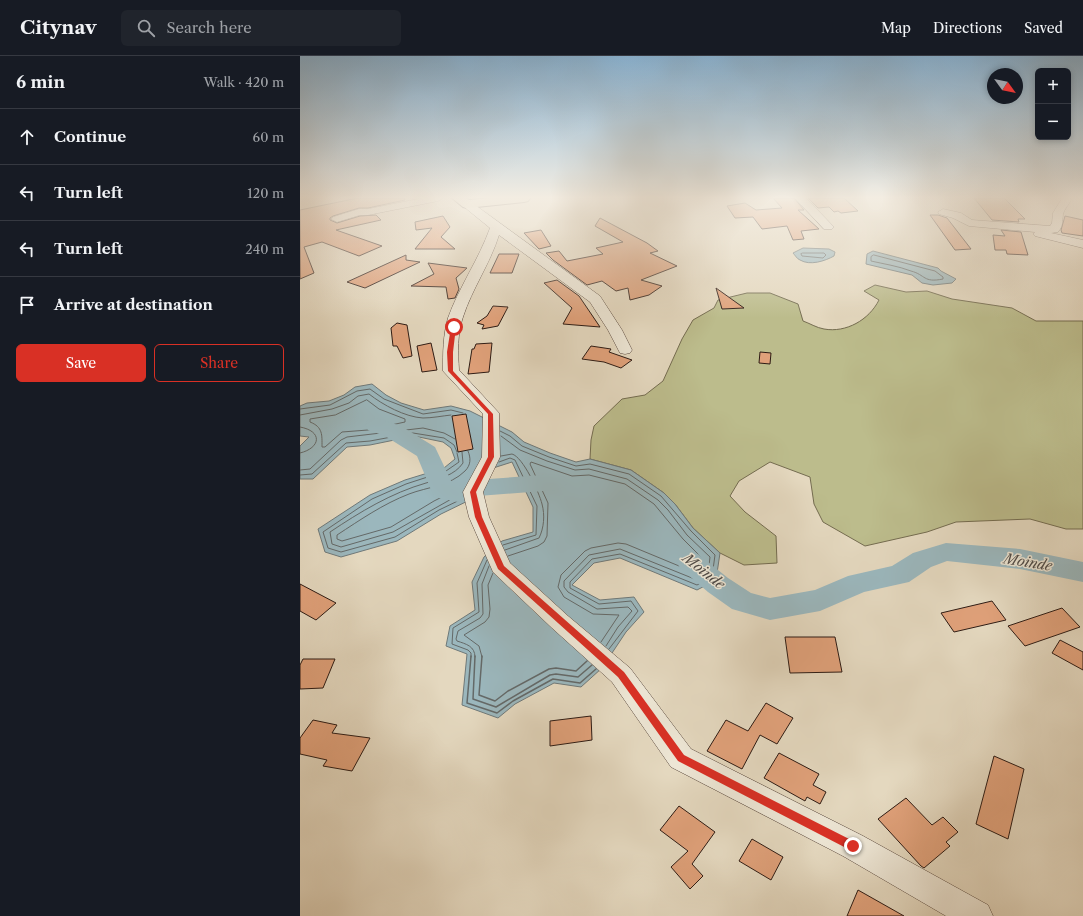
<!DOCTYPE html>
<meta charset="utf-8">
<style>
:root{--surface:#171b24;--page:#20242c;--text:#f1f3f6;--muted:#9ea1a6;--line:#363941;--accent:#d93025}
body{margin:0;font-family:"Libre Caslon Text",serif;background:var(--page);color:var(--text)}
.controls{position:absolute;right:12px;top:12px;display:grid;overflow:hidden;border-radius:6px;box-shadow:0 2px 6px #0003}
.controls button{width:36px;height:36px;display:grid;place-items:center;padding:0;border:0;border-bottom:1px solid var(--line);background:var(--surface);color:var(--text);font:20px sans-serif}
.compass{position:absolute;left:687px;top:12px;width:36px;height:36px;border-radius:50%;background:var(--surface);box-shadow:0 2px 6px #0003;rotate:123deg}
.stop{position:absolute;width:12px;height:12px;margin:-9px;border:3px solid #d93025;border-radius:50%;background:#fff}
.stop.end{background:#d93025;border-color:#fff;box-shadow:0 1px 4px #0008}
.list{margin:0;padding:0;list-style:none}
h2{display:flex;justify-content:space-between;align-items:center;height:52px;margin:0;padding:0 16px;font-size:17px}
h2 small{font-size:13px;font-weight:400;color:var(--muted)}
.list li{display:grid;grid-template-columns:26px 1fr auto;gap:12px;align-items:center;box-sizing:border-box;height:56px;padding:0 16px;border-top:1px solid var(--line)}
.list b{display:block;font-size:15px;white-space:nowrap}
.list em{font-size:13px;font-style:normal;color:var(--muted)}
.actions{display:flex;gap:8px;padding:12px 16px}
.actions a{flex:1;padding:9px 0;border:1px solid var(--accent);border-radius:6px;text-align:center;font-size:14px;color:var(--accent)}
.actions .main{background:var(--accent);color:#fff}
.icon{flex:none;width:22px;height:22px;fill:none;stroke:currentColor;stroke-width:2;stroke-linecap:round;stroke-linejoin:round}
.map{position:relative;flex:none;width:783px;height:860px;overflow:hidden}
header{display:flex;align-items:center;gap:24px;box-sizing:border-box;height:56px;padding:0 20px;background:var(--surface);border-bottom:1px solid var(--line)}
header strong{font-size:19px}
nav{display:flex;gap:22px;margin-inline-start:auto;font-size:14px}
.search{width:280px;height:36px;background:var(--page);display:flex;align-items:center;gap:10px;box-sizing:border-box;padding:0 14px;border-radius:6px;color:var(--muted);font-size:15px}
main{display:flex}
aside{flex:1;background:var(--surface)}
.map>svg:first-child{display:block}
.green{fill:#bcbc8c;stroke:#746c50}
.water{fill:#9bb7bd;stroke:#6f7979}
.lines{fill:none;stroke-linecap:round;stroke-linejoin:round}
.shore-far1{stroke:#646968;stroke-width:1}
.shore{stroke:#646968;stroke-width:1.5}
.river{fill:#9bb7bd;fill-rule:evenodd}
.building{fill:#e0a17a;stroke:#2d1b14}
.minor-casing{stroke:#5b4a3f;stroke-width:1}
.major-casing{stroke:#2d1b14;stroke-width:2}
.minor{fill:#ede6d5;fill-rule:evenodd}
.major{fill:#e4d8bf;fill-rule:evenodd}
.route{fill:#d93025}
.labels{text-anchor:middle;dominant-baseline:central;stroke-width:3;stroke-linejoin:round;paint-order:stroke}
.water-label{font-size:14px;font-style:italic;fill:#4e4a47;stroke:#ede6d5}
</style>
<header>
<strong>Citynav</strong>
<div class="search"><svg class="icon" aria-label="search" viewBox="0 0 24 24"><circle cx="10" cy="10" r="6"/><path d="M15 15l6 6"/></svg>Search here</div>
<nav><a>Map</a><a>Directions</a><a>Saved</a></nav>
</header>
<main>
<aside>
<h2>6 min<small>Walk · 420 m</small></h2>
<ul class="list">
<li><svg class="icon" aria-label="ahead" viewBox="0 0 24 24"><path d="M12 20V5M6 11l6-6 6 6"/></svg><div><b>Continue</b></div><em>60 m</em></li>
<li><svg class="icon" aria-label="left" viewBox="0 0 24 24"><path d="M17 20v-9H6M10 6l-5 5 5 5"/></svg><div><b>Turn left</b></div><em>120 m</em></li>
<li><svg class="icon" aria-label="left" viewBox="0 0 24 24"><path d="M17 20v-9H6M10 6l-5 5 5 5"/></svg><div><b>Turn left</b></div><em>240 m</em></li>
<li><svg class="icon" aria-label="arrive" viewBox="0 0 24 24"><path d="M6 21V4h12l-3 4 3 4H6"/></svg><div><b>Arrive at destination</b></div></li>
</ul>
<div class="actions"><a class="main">Save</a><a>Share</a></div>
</aside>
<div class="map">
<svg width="783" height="860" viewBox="0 0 783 860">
<rect width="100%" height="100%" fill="#e4d8bf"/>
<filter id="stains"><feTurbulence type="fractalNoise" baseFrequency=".005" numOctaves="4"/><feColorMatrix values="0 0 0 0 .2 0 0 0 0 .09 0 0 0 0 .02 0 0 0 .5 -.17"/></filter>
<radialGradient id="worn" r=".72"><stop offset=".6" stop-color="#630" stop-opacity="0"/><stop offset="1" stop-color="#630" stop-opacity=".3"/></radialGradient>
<!-- green -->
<path class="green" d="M575 229 606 236 627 235 652 243 712 252 736 265H783V473H766L730 463 656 466 627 476 565 490 523 466 514 448 510 421 470 406 439 425 430 440 445 456 476 480 477 507 444 509 420 497 393 472 375 448 364 437 331 414 290 403 291 384 294 370 322 343 345 339 363 325 382 283 393 264 414 252 418 244 447 237H470L498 248 503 265C509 267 517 272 524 273 546 277 569 264 579 244L564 235Z"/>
<!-- water -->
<g class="water">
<path d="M503 192 529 193 535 196 534 200C525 205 510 210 500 204 497 203 495 199 493 197Z"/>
<path d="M573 195 638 212 641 215 656 223 652 227 633 229 622 227 612 219 566 208 567 198Z"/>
<path d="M72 328 86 339 101 347 124 354 151 350 170 355 212 376 224 386 250 397 276 406 290 403 331 414 364 437 375 448 393 472 420 497 416 524 397 534 320 502 294 507 272 529 300 544 334 541 344 556 326 576 302 612 281 631 254 627 215 648 198 662 162 649 167 598 146 590 150 570 175 554 172 526 184 501 202 485 233 476V451L212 406 190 413 178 440 141 458 97 485 41 501 25 496 18 473 70 439 105 424 144 412 155 403 151 392 143 386 114 380 70 389 47 391 13 423H0V390L9 381 0 380V350L7 347 29 345 44 339 55 331Z"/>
</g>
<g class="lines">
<!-- shore-far1 -->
<g class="shore-far1">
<path d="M503 197H524L526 199 523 202 502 200 501 198Z"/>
<path d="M574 199 635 215 643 221V223C623 227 626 219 611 215 598 210 584 208 571 205V201Z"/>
<path d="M67 344 79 353 105 363V366L68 374 42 376 25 391H22C22 379 23 371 10 366V363L35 359Z"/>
<path d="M0 353 30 349 57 335 70 333 84 343 123 358 151 354 163 357"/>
<path d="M0 359 32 353 49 347 58 340 69 338C83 349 105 361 123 362 132 362 142 360 151 359"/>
<path d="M0 371C23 375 21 392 0 397"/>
<path d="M200 375 210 380 222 390 249 401 276 410 290 408 329 418 361 440 391 475 415 499 412 521 397 529 320 498 292 503 270 526V532L299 548 331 545 338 555 309 593"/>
<path d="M201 380 220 394 247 405 275 414 289 413 327 423 358 444 368 454 387 479 410 501 408 518 397 524 320 493 289 499 264 525V531L268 536 297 553 328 551 332 555 318 571 306 590"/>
<path d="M162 396 163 407C155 419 139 423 126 427 91 437 60 456 30 476L32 488 41 491 93 476 162 437"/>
<path d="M157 397 159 406 146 415 106 428 72 443 23 476 28 492 41 496 95 481 139 454 164 442"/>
<path d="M201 400 212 398C223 401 239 436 242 448 245 459 244 472 239 482L205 494"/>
<path d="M199 406 210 402 215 404 237 450 236 479 203 489"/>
<path d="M0 414 10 413 41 384 47 381 123 372 144 377 155 383"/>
<path d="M0 419 12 418 46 387 70 385 113 377 144 382 154 389 157 396"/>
<path d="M166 429 134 445 91 471 42 485 37 483V479C60 464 83 448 109 438 127 431 150 430 165 415 171 409 171 402 168 395"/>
<path d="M208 500 238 490 244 486 247 480 248 447 230 408 231 406 272 420 289 419 325 428 354 448 383 483 403 503 402 514 396 517 326 488 318 487 291 492 285 495 261 519 258 531 264 541 293 558 319 559 301 586"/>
<path d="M171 601V597L168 594 152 588 153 572 179 556 177 527 187 504"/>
<path d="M175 601C175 590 166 588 157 585L156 583 158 575 180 562 183 558 182 528 189 510"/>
<path d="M182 601 179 590 164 579 185 566 189 561 190 553 188 529 193 517"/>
</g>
<!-- shore -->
<g class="shore">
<path d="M171 600 167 647 197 657 213 645 253 623 280 627 296 613"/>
<path d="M175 600 173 643 196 651 250 619 256 618 278 621 292 609"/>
<path d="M182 600 179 639 195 645 208 635 249 613 256 612 276 615 287 605"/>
</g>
<!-- river -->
<g class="river">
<path d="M76 362 101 370 135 391 153 429 157 430 175 424 256 418 264 421 268 426 264 431 256 434 178 440 158 446 134 441 117 400 85 380 68 374 65 369 68 364Z"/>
<path d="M646 487 720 493 783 506V526L720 513 647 505 631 511 609 526 564 536 520 555 470 564 432 553 408 536 380 512 376 505 380 498 389 495 398 498 428 522 451 537 470 542 515 534 548 520 592 510 613 497Z"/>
</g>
</g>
<!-- building -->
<g class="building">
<path d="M58 142H104L105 144 68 152H59L33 160 30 162V164L37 167 60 160 76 159 81 164 36 174 82 190 59 200 22 186 4 191 14 217 0 223V154Z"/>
<path d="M473 142H494L504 154H498L519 173 501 175 504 183 493 184 487 170 462 173 453 161 435 162 427 150 445 147 456 154 482 152Z"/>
<path d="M508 142H544L558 155 541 157 538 155 534 156 529 151 518 152Z"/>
<path d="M674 142H704L725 163H718L719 166 692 164Z"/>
<path d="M630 159H638L647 162 671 193 655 194Z"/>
<path d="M143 160 150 171 141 181 155 193H115L132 172 116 174 115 166Z"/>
<path d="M765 160 783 164V180L762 177 761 174Z"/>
<path d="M300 162 347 187 358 195 350 197 377 210 341 224 362 230 349 239 330 244 328 232 316 235 302 225 287 229 253 204 246 197 259 195 267 205 303 198 296 192 323 186 295 170Z"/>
<path d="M241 174 251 190 239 193 224 177Z"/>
<path d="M701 174 721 176 728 199 707 198 706 194H695L693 179 705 180Z"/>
<path d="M199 198H219L212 217H190Z"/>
<path d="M106 199V204L120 206 65 232 47 226Z"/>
<path d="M128 207 167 212 156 222 159 233 155 242 148 243 146 231 111 230 134 218Z"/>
<path d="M257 224 279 240 300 271 263 268 272 252 244 227Z"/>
<path d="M416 232 444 252 422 253Z"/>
<path d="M193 250 208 251 198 270 182 273 184 269 177 267 187 260Z"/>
<path d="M97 267 107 269 112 300 103 302 97 290H93L91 272Z"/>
<path d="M131 287 137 314 122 316 117 290Z"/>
<path d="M192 287 189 316 168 318 172 293H174L176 288Z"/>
<path d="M291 290 311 293 309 296 332 304 321 312 304 306 282 303Z"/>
<path d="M460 296 471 297 470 308 459 307Z"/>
<path d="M166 358 173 393 158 396 152 360Z"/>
<path d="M0 528 36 547 16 564 0 555Z"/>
<path d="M692 545 706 564 654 576 641 557Z"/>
<path d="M762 552 780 571 725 590 708 570Z"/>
<path d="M485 581H535L542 616 490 617Z"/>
<path d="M760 584 783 596V614L752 597Z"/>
<path d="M3 603H35L23 632 0 633V609Z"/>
<path d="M466 647 493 662 477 688 460 679 442 713 407 695 426 664 448 675Z"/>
<path d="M291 660 292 684 250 690V665Z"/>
<path d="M13 664 37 669 32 677 70 682 52 715 23 710 27 704 0 698V682Z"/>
<path d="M479 697 519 718 513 729 526 736 520 748 507 741 505 745 464 722Z"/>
<path d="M694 700 724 713 708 783 676 768Z"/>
<path d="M606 742 632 769 643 761 658 776 646 786 650 790 624 812 621 810 578 763Z"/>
<path d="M379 750 415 776 392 808 403 820 390 833 371 811 388 795 360 774Z"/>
<path d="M452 783 483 801 471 824 439 805Z"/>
<path d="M558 834 604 860H547Z"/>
</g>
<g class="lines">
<defs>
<g id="minor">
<path d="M123 142H143L138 145 68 159H60L37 166 31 163 33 161 59 153H68Z"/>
<path d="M495 142H506L532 169 534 171 532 173H524Z"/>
<path d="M760 142H770L771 144C769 148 764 154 763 158 762 166 763 170 758 176L751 177 783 184V192L735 180 733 178 735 176 669 170 653 162 639 158 638 156 643 153 661 157 672 164 750 170 752 167 753 157 761 144Z"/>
<path d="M167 145 171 146 300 240 322 274 332 294 330 297 325 298 320 297 308 274 290 246 199 179C190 208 172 233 163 261 157 278 158 297 159 314L199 357 200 401 183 436 189 461 210 507 268 560 330 612 391 693 563 780 688 849 693 860H646L543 800 371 711 312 626 252 572 193 516 169 461 163 436 182 401 183 358 143 315C143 297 143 279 148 262 159 231 179 203 190 172L163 150 162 148Z"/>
</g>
<path id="major" d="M152 142H166L169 144 190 142H230L228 145 224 146 167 152 163 151Z"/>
</defs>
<!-- minor casing -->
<use href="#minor" class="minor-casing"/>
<!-- major casing -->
<use href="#major" class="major-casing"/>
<!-- minor -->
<use href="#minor" class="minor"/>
<!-- major -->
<use href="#major" class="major"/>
</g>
<!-- sky -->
<linearGradient id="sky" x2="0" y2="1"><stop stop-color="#89b5d7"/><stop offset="0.54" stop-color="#f3ede2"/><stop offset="1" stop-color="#f3ede2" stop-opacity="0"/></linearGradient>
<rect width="783" height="262" fill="url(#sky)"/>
<!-- route -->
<path class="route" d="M154 269 156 271 153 296V315L193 358 194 401 176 436 182 461 204 510 324 616 384 699 557 787 558 790 557 794 553 796 550 794 378 705 318 621 198 513 175 461 170 436 188 401V358L148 315 147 296 151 271Z"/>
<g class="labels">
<!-- water labels -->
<g class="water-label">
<text transform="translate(728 506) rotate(9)">Moinde</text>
<text transform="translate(404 515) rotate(38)">Moinde</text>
</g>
</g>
<rect width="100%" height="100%" filter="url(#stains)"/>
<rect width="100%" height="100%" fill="url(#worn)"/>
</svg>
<div class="controls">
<button>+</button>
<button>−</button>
</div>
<svg class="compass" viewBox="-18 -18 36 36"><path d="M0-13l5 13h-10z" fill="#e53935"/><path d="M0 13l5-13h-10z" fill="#9ea1a6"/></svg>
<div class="stop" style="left:154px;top:271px"></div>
<div class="stop end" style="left:553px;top:790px"></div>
</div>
</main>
